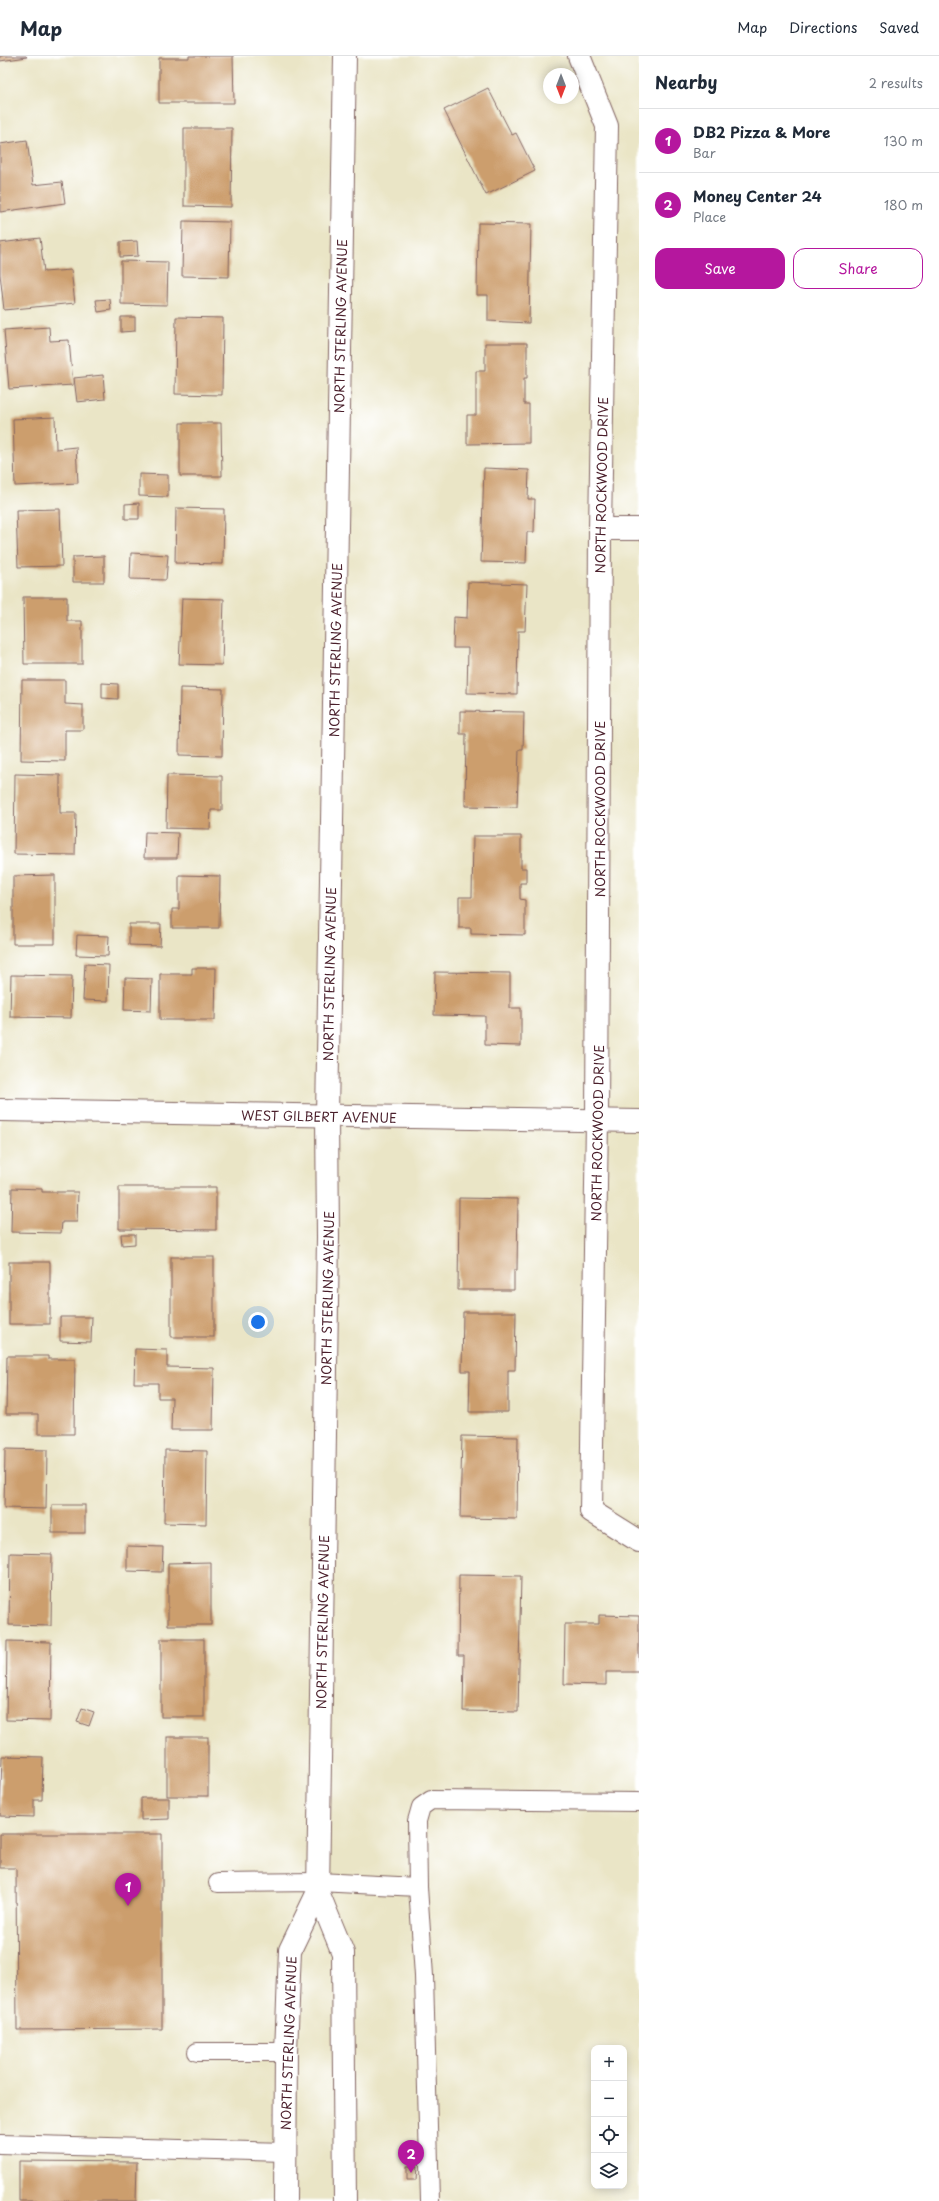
<!DOCTYPE html>
<meta charset="utf-8">
<style>
:root{--surface:#fff;--page:#f2f2f3;--text:#1f2937;--muted:#747a83;--line:#e0e1e3;--accent:#b5179e}
body{margin:0;font-family:"Playpen Sans",sans-serif;background:var(--page);color:var(--text)}
.controls{position:absolute;right:12px;bottom:12px;display:grid;overflow:hidden;border-radius:8px;box-shadow:0 2px 10px #0003}
.controls button{width:36px;height:36px;display:grid;place-items:center;padding:0;border:0;border-bottom:1px solid var(--line);background:var(--surface);color:var(--text);font:20px sans-serif}
.compass{position:absolute;left:543px;top:12px;width:36px;height:36px;border-radius:50%;background:var(--surface);box-shadow:0 2px 10px #0003;rotate:180deg}
.you{position:absolute;left:258px;top:1266px;width:14px;height:14px;margin:-10px;border:3px solid #fff;border-radius:50%;background:#1a73e8;box-shadow:0 0 0 6px #1a73e833}
.badge{display:grid;place-items:center;width:26px;height:26px;border-radius:50%;background:var(--accent);color:#fff;font-size:13px;font-weight:700}
.pin{position:absolute;translate:-50% -33px;filter:drop-shadow(0 1px 2px #0008)}
.pin::after{content:'';position:absolute;top:21px;width:14px;height:12px;background:inherit;clip-path:polygon(0 0,100% 0,50% 100%)}
.list{margin:0;padding:0;list-style:none}
h2{display:flex;justify-content:space-between;align-items:center;height:52px;margin:0;padding:0 16px;font-size:17px}
h2 small{font-size:13px;font-weight:400;color:var(--muted)}
.list li{display:grid;grid-template-columns:26px 1fr auto;gap:12px;align-items:center;box-sizing:border-box;height:64px;padding:0 16px;border-top:1px solid var(--line)}
.list b{display:block;font-size:15px;white-space:nowrap}
.list p{margin:0;font-size:13px;white-space:nowrap;color:var(--muted)}
.list em{font-size:13px;font-style:normal;color:var(--muted)}
.actions{display:flex;gap:8px;padding:12px 16px}
.actions a{flex:1;padding:9px 0;border:1px solid var(--accent);border-radius:12px;text-align:center;font-size:14px;color:var(--accent)}
.actions .main{background:var(--accent);color:#fff}
.icon{flex:none;width:22px;height:22px;fill:none;stroke:currentColor;stroke-width:2;stroke-linecap:round;stroke-linejoin:round}
.map{position:relative;flex:none;width:639px;height:2145px;overflow:hidden}
header{display:flex;align-items:center;gap:24px;box-sizing:border-box;height:56px;padding:0 20px;background:var(--surface);border-bottom:1px solid var(--line)}
header strong{font-size:19px}
nav{display:flex;gap:22px;margin-inline-start:auto;font-size:14px}
main{display:flex}
aside{flex:1;background:var(--surface)}
.map>svg:first-child{display:block}
.building{fill:#cc9e6d}
.lines{fill:none;stroke-linecap:round;stroke-linejoin:round}
.lane-casing{stroke:#826461;stroke-width:20}
.street-casing{stroke:#826461;stroke-width:24}
.secondary-casing{stroke:#826461;stroke-width:24}
.lane{stroke:#fff;stroke-width:18}
.street{stroke:#fff;stroke-width:22}
.secondary{stroke:#fff;stroke-width:22}
.labels{text-anchor:middle;dominant-baseline:central;stroke-width:3;stroke-linejoin:round;paint-order:stroke}
.street-label{font-size:13px;fill:#4a1f2b;stroke:#fff}
</style>
<header>
<strong>Map</strong>
<nav><a>Map</a><a>Directions</a><a>Saved</a></nav>
</header>
<main>
<div class="map">
<svg width="639" height="2145" viewBox="0 0 639 2145">
<rect width="100%" height="100%" fill="#fff"/>
<filter id="ink" filterUnits="userSpaceOnUse"><feTurbulence type="fractalNoise" baseFrequency=".025" numOctaves="2"/><feDisplacementMap in="SourceGraphic" scale="8" xChannelSelector="R" yChannelSelector="G"/><feConvolveMatrix kernelMatrix="1 2 1 2 8 2 1 2 1" color-interpolation-filters="sRGB"/></filter>
<filter id="wash" filterUnits="userSpaceOnUse"><feTurbulence type="fractalNoise" baseFrequency=".012" numOctaves="4" result="noise"/><feDisplacementMap in="SourceGraphic" scale="16" xChannelSelector="R" yChannelSelector="G"/><feGaussianBlur stdDeviation="0.9" result="paint"/><feColorMatrix in="noise" values="0 0 0 0 0 0 0 0 0 0 0 0 0 0 0 0 0 1.4 0 .05"/><feComposite in="paint" operator="in"/></filter>
<g filter="url(#wash)">
<rect width="100%" height="100%" fill="#eae5c6"/>
<g id="blocks">
<!-- building -->
<g class="building">
<path d="M0 0H26L27 1 0 5Z"/>
<path d="M189 0H233L234 47H159V2H189Z"/>
<path d="M488 32 512 79 516 77 535 115 486 139 444 54Z"/>
<path d="M184 72H232L231 151 184 150Z"/>
<path d="M27 84 33 129 62 126 65 147 0 156V88Z"/>
<path d="M183 165 230 166 229 221 182 220Z"/>
<path d="M478 167 531 168 529 267 488 265V239H477Z"/>
<path d="M40 182 44 216 71 214 75 247 4 254 0 218V187Z"/>
<path d="M137 185 138 200 120 201V186Z"/>
<path d="M121 205 168 206 167 249 121 248Z"/>
<path d="M110 243 111 254 98 256 96 244Z"/>
<path d="M121 261H135V275L121 276Z"/>
<path d="M176 261 223 262 222 339 175 338Z"/>
<path d="M49 271 50 285 69 284 73 329 9 333 4 274Z"/>
<path d="M485 287H527V322H524V348H529V387L467 388V359H476V315H485Z"/>
<path d="M103 319 105 343 77 346 74 322Z"/>
<path d="M55 361 56 393 76 391 78 427 15 430 13 363Z"/>
<path d="M180 367H221L222 420H180Z"/>
<path d="M484 412 529 414 528 443H535L534 476H527L526 507 481 506Z"/>
<path d="M139 418 168 419V441L139 440Z"/>
<path d="M139 447V463H125V448Z"/>
<path d="M176 452 224 453 223 508 175 507Z"/>
<path d="M60 453 62 510 18 511 16 454Z"/>
<path d="M131 497 168 499 166 524 130 523Z"/>
<path d="M104 500V526H73V501Z"/>
<path d="M468 526 527 528 525 575H518L517 638 467 637 468 592H453L454 561 467 562Z"/>
<path d="M23 541H67V565H82V608H24Z"/>
<path d="M182 542 224 543 222 609 179 608Z"/>
<path d="M22 624H65V648L83 649V674H65V705L21 704Z"/>
<path d="M102 627 118 628V643L102 642Z"/>
<path d="M180 632 223 633 222 700 179 699Z"/>
<path d="M460 655 524 656 523 694H519L517 751 465 750 466 678H460Z"/>
<path d="M15 718 60 719V757H76L75 799 14 798Z"/>
<path d="M167 719 222 720V754H211L210 773 166 772Z"/>
<path d="M145 776 178 777 177 802H144Z"/>
<path d="M473 780H521V812H526V827H520V843L525 844V879L471 878V872H459V841H472Z"/>
<path d="M55 819V888H13V820Z"/>
<path d="M179 819 220 820 219 872H172V853H179Z"/>
<path d="M129 868H161L160 890 129 889Z"/>
<path d="M77 879 109 880 108 900 76 899Z"/>
<path d="M85 908 109 909 108 945 83 944Z"/>
<path d="M192 912H216L215 964H160V918H192Z"/>
<path d="M435 916 510 917V952H521V990L485 989V960L434 959Z"/>
<path d="M11 919 72 920 71 962 10 961Z"/>
<path d="M125 922 152 923 151 955 124 954Z"/>
<path d="M119 1131H216V1174L119 1173Z"/>
<path d="M12 1132 42 1133V1136H78L77 1166H62L61 1177 11 1176Z"/>
<path d="M459 1142 518 1143 517 1214H514V1234H458Z"/>
<path d="M121 1178H135V1188L122 1189Z"/>
<rect x="171" y="1201" width="43" height="80"/>
<rect x="9" y="1206" width="41" height="62"/>
<path d="M463 1256H516L515 1314H508V1356H469L470 1315H462Z"/>
<path d="M60 1261H92L91 1286 60 1285Z"/>
<path d="M135 1293 167 1294V1311L214 1312 213 1374H171L172 1342H158V1327H134Z"/>
<path d="M7 1300H48V1303H75L74 1378H38V1358H6Z"/>
<path d="M462 1380 518 1381 517 1463 460 1462Z"/>
<path d="M5 1393 47 1394 46 1453 4 1452Z"/>
<path d="M165 1394 207 1395 206 1468 164 1467Z"/>
<rect x="52" y="1449" width="33" height="28"/>
<path d="M127 1490 163 1491 162 1516 127 1515Z"/>
<path d="M10 1497 52 1498 51 1570 9 1569Z"/>
<path d="M211 1506V1569H168V1507Z"/>
<path d="M459 1519 521 1520 518 1656 463 1655 464 1599H458Z"/>
<path d="M599 1559 639 1560V1616H606V1629L564 1628 565 1568H599Z"/>
<rect x="161" y="1583" width="43" height="78"/>
<path d="M7 1585 51 1586 50 1665 6 1664Z"/>
<path d="M82 1652 94 1656 89 1670 77 1666Z"/>
<rect x="167" y="1681" width="41" height="59"/>
<path d="M2 1700 43 1701 42 1744H34V1761L0 1760Z"/>
<path d="M141 1742H169V1763L141 1764Z"/>
<path d="M0 1778H162V1973L17 1974 16 1812H0Z"/>
<path d="M19 2105 137 2106 136 2145H19Z"/>
<path d="M407 2110H417L416 2124H407Z"/>
</g>
</g>
</g>
<g filter="url(#ink)">
<use href="#blocks" fill-opacity="0" stroke="#826461" stroke-width="1"/>
<g class="lines">
<defs>
<g id="lane">
<path d="M218 1827 318 1826 418 1831"/>
<path d="M197 1996H286"/>
<path d="M0 2088 285 2096"/>
<path d="M430 2145 424 1920 418 1831 417 1765 421 1751 431 1744 639 1746"/>
</g>
<g id="street">
<path d="M579 0 607 70 600 473 597 1064 591 1455 639 1485"/>
<path d="M600 473H639"/>
<path d="M0 1054 639 1065"/>
</g>
<g id="secondary">
<path d="M345 0 327 1060 328 1181 318 1836 343 1897 345 2145"/>
<path d="M285 2145 286 1996 290 1894 318 1836"/>
</g>
</defs>
<!-- lane casing -->
<use href="#lane" class="lane-casing"/>
<!-- street casing -->
<use href="#street" class="street-casing"/>
<!-- secondary casing -->
<use href="#secondary" class="secondary-casing"/>
<!-- lane -->
<use href="#lane" class="lane"/>
<!-- street -->
<use href="#street" class="street"/>
<!-- secondary -->
<use href="#secondary" class="secondary"/>
</g>
</g>
<g class="labels">
<!-- street labels -->
<g class="street-label">
<text transform="translate(340 270) rotate(-89)">NORTH STERLING AVENUE</text>
<text transform="translate(601 429) rotate(-89)">NORTH ROCKWOOD DRIVE</text>
<text transform="translate(335 594) rotate(-89)">NORTH STERLING AVENUE</text>
<text transform="translate(599 753) rotate(-90)">NORTH ROCKWOOD DRIVE</text>
<text transform="translate(329 918) rotate(-89)">NORTH STERLING AVENUE</text>
<text transform="translate(319 1060) rotate(1)">WEST GILBERT AVENUE</text>
<text transform="translate(597 1077) rotate(-89)">NORTH ROCKWOOD DRIVE</text>
<text transform="translate(327 1242) rotate(-89)">NORTH STERLING AVENUE</text>
<text transform="translate(322 1566) rotate(-89)">NORTH STERLING AVENUE</text>
<text transform="translate(288 1987) rotate(-88)">NORTH STERLING AVENUE</text>
</g>
</g>
</svg>
<div class="controls">
<button>+</button>
<button>−</button>
<button><svg class="icon" aria-label="locate" viewBox="0 0 24 24"><circle cx="12" cy="12" r="6"/><path d="M12 2v4M12 18v4M2 12h4M18 12h4"/></svg></button>
<button><svg class="icon" aria-label="layers" viewBox="0 0 24 24"><path d="M12 4l9 5-9 5-9-5zM3 14l9 5 9-5"/></svg></button>
</div>
<svg class="compass" viewBox="-18 -18 36 36"><path d="M0-13l5 13h-10z" fill="#e53935"/><path d="M0 13l5-13h-10z" fill="#747a83"/></svg>
<div class="you"></div>
<div class="pin badge" style="left:128px;top:1850px">1</div>
<div class="pin badge" style="left:411px;top:2117px">2</div>
</div>
<aside>
<h2>Nearby<small>2 results</small></h2>
<ul class="list">
<li><span class="badge">1</span><div><b>DB2 Pizza &amp; More</b><p>Bar</p></div><em>130 m</em></li>
<li><span class="badge">2</span><div><b>Money Center 24</b><p>Place</p></div><em>180 m</em></li>
</ul>
<div class="actions"><a class="main">Save</a><a>Share</a></div>
</aside>
</main>
